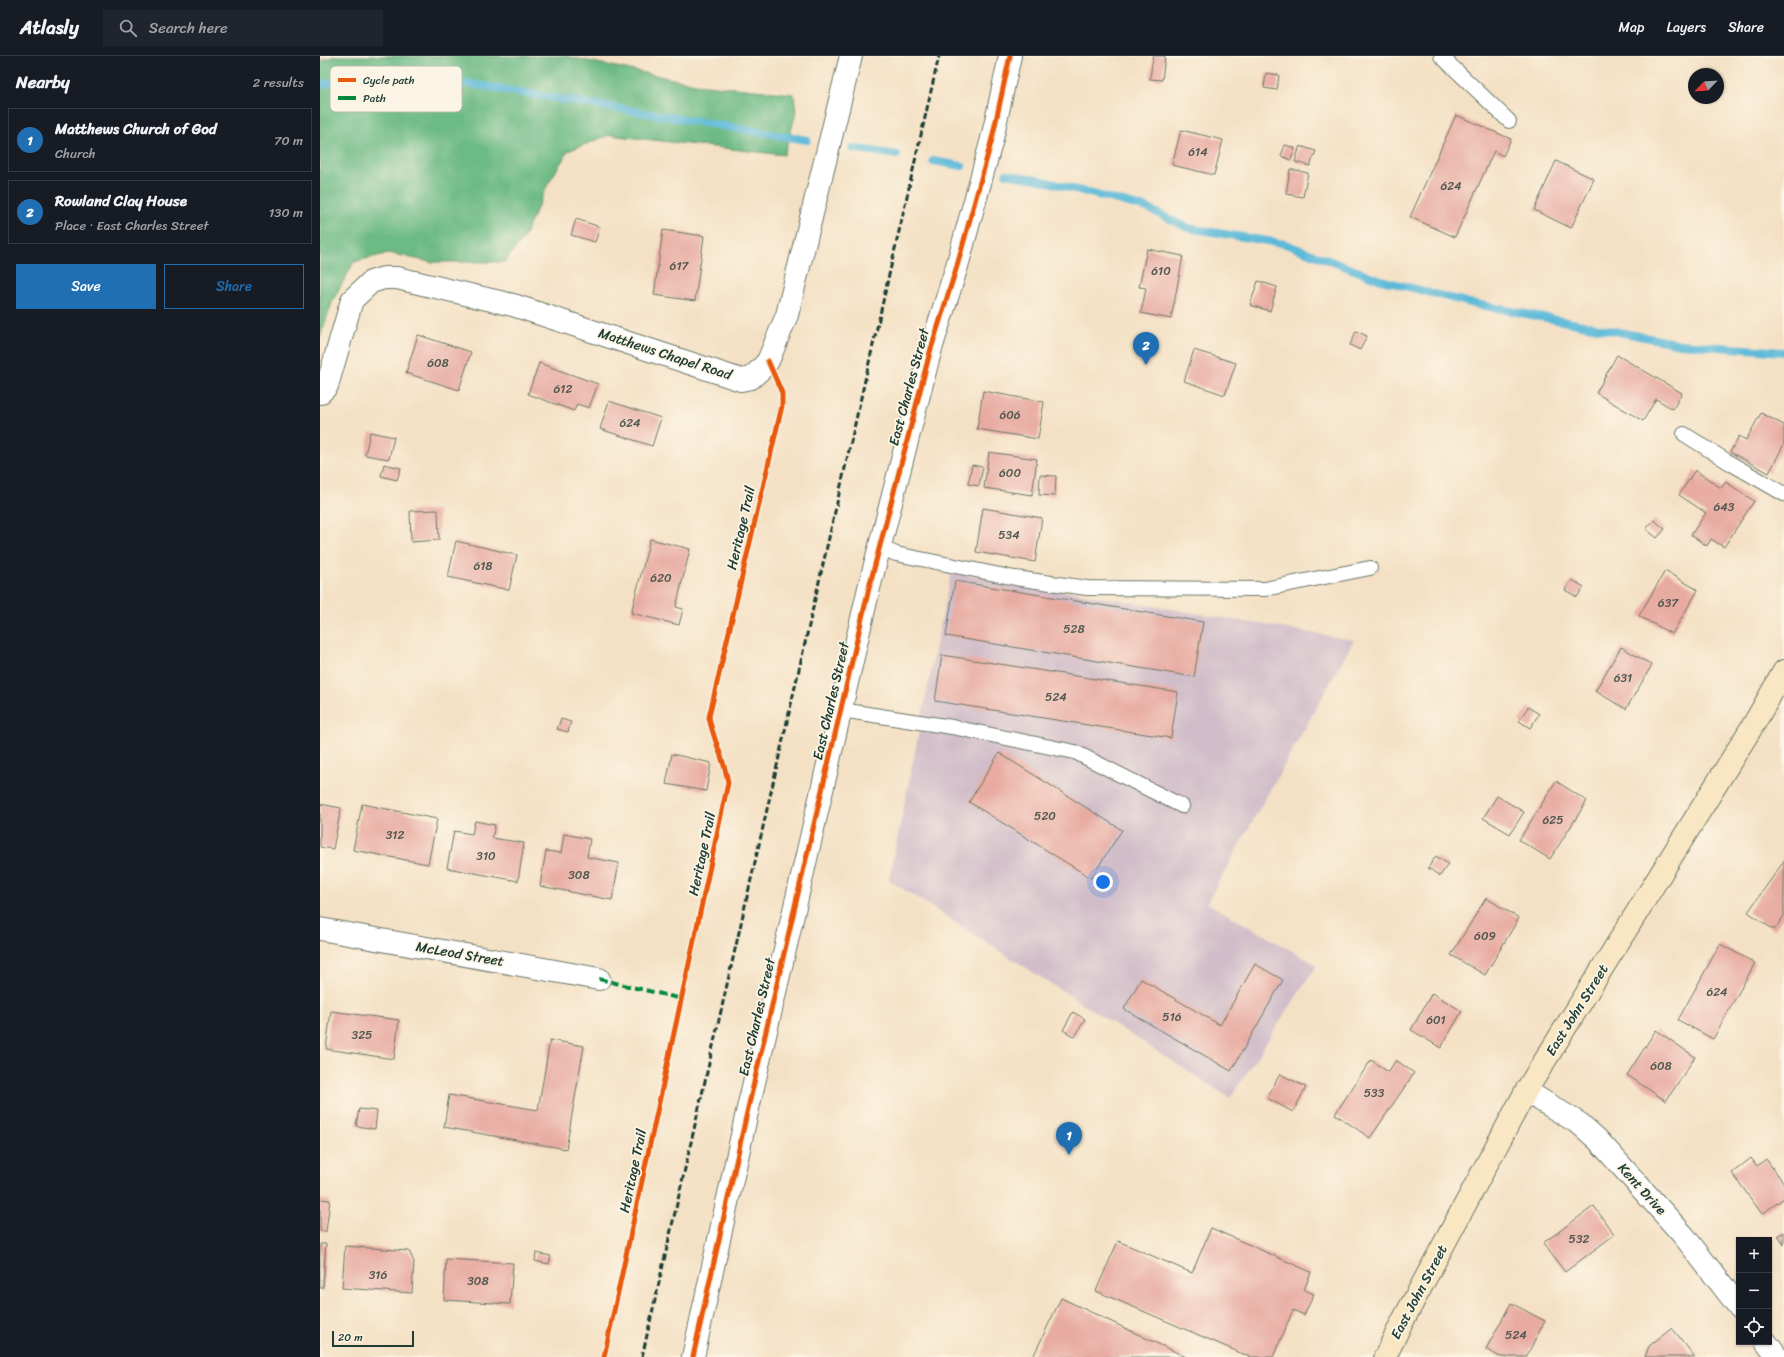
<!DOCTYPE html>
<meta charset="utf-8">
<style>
:root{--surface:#171b24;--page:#20242c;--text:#f1f3f6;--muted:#9ea1a6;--line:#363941;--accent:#1f6fb2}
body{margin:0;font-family:Sriracha,sans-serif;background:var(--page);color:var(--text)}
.controls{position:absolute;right:12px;bottom:12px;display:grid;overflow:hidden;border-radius:0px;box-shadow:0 1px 3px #0004}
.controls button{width:36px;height:36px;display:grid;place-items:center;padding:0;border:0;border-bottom:1px solid var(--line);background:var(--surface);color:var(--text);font:20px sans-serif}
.compass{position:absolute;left:1368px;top:12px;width:36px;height:36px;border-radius:50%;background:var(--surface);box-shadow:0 1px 3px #0004;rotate:245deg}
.scale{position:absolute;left:12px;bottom:10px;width:82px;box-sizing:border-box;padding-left:4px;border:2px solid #1f3d34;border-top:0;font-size:11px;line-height:14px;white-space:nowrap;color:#1f3d34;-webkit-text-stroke:3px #fcf5e5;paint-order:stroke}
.you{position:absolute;left:783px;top:826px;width:14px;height:14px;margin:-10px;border:3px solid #fff;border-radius:50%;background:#1a73e8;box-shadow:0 0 0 6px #1a73e833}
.badge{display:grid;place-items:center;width:26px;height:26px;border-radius:50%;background:var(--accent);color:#fff;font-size:13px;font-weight:700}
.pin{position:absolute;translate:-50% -33px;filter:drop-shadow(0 1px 2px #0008)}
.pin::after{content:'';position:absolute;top:21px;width:14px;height:12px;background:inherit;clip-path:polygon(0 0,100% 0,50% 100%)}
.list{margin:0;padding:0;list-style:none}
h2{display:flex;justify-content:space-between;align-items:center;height:52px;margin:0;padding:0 16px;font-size:17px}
h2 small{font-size:13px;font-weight:400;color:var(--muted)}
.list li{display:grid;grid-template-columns:26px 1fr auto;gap:12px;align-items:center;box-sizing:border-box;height:64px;margin:0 8px 8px;padding:0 8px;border:1px solid var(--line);border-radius:0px}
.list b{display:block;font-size:15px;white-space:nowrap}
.list p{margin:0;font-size:13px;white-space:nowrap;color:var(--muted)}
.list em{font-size:13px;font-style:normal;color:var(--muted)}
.actions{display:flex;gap:8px;padding:12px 16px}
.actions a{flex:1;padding:9px 0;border:1px solid var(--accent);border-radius:0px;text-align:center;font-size:14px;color:var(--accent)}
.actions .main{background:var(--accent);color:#fff}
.icon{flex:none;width:22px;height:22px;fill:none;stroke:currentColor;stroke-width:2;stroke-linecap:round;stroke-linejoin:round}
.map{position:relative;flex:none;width:1464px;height:1301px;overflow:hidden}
header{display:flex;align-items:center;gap:24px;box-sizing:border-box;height:56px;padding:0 20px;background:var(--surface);border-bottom:1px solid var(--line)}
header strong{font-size:19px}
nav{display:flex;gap:22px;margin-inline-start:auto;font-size:14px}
.search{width:280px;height:36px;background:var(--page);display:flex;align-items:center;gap:10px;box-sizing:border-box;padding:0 14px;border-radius:0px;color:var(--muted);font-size:15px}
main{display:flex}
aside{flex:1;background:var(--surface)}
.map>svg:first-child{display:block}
.industrial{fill:#d1bdc9}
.forest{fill:#6cba84;stroke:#467c5c}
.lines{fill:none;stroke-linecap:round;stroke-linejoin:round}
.stream{stroke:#5bb9d9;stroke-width:8}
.building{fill:#e8aba2}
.service-casing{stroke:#6a7667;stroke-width:16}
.minor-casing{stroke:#6a7667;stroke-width:24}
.tertiary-casing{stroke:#6a7667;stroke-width:24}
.secondary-casing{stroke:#6a7667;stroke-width:24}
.service{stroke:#fff;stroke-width:14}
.minor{stroke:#fff;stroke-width:22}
.tertiary{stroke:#fff;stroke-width:22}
.secondary{stroke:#f9e7c3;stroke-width:22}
.rail{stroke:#1f3d34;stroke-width:3;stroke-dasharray:6 3;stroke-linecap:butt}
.quiet{stroke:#00873e;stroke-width:4;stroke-dasharray:8 4;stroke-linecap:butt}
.cycleway-casing{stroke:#fcf5e5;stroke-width:8}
.cycleway{stroke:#e8590c;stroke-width:5}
.labels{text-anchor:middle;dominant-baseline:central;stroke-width:3.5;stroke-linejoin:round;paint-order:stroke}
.number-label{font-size:12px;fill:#515850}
.street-label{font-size:14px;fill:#1f3d34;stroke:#fcf5e5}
.key{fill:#fcf5e5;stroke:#babeb0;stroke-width:1}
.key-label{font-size:11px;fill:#1f3d34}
</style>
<header>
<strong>Atlasly</strong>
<div class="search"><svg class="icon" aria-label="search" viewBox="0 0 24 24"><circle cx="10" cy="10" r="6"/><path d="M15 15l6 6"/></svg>Search here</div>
<nav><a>Map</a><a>Layers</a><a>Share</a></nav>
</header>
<main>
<aside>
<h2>Nearby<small>2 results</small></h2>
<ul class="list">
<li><span class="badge">1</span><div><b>Matthews Church of God</b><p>Church</p></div><em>70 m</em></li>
<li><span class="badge">2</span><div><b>Rowland Clay House</b><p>Place · East Charles Street</p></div><em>130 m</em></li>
</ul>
<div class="actions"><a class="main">Save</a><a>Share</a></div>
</aside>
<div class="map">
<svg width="1464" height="1301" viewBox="0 0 1464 1301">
<rect width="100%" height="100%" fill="#fcf5e5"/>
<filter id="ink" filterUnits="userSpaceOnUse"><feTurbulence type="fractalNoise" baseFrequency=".025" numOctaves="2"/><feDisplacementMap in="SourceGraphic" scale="8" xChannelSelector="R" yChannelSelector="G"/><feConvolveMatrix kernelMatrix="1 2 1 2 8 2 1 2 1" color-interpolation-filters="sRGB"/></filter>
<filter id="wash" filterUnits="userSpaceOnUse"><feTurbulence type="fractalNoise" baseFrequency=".012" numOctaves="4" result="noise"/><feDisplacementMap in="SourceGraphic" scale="16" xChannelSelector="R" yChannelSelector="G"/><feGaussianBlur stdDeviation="0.9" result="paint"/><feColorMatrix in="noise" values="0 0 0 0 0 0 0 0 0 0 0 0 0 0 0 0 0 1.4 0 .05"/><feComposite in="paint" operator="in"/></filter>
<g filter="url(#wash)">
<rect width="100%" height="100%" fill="#f4e1c5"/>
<!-- industrial -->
<path class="industrial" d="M631 516 1034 584 887 847 997 909 910 1042 569 824Z"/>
<!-- forest -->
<path class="forest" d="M15 0H245L376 28 474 38 476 57 464 99 289 79 248 95 227 130 203 183 185 206H110L69 197 34 206 13 244 0 281V5Z"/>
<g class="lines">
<!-- stream -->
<g class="stream">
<path d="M0 29 61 13 487 84"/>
<path d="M532 92 577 99"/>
<path d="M613 105 642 110"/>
<path d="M686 118 716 123 827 152 868 172 965 188 1061 224 1150 247 1360 288 1464 296"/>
</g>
</g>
<g id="blocks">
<!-- building -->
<g class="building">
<path d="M833 0H845L842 24 830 23Z"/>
<path d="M946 17 959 19 957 34 944 32Z"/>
<path d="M1136 59 1191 83 1183 100 1174 95 1135 181 1090 161Z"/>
<path d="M861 74 903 84 894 119 852 109Z"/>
<path d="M965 89 975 92 971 104 961 100Z"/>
<path d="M980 90 996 95 990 110 975 106Z"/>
<path d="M1236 105 1274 123 1251 172 1214 154Z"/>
<path d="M970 113 988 117 983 141 966 138Z"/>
<path d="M256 163 280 171 275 186 251 179Z"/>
<path d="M343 174 384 180 375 245 334 239Z"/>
<path d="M827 193 863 200 851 263 821 257 826 232 819 231Z"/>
<path d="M938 225 957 231 950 255 930 249Z"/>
<path d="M1036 275 1047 280 1040 294 1030 289Z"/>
<path d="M98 279 151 296 139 334 86 317Z"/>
<path d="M874 294 916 307 905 339 864 325Z"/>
<path d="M1297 299 1362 337 1353 353 1336 343 1323 365 1276 337Z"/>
<path d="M219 307 278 328 269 352 257 348 254 355 208 338Z"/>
<path d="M663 335 724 346 718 383 657 373Z"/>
<path d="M289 345 341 362 332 390 280 373Z"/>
<path d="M1441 357 1464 369V388L1449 417 1410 396 1419 380 1426 384Z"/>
<path d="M50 376 74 381 69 403 45 399Z"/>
<path d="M669 396 717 403 712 439 664 432Z"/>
<path d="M64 408 81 412 77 424 61 420Z"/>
<path d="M652 409 663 411 659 430 648 428Z"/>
<path d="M1375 414 1401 432 1406 426 1434 445 1404 491 1391 483 1387 490 1371 479 1386 457 1359 439Z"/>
<path d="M720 419 736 420 735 440 719 439Z"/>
<path d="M663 452 722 462 715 506 656 496Z"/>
<path d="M118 454 119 484 91 486 90 455Z"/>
<path d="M1334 464 1345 473 1337 482 1326 473Z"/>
<path d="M330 483 370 493 356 551 363 553 359 569 311 557Z"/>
<path d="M136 485 197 499 189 534 128 521Z"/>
<path d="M1345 515 1378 534 1352 578 1319 560Z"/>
<path d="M1252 524 1264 531 1257 541 1245 534Z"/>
<path d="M635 525 883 566 874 621 626 580Z"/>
<path d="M1301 591 1332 609 1306 653 1275 635Z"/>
<path d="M622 599 858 636 851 682 615 645Z"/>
<path d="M1208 651 1219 658 1210 672 1199 665Z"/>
<path d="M241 663 251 666 248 676 237 673Z"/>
<path d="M679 697 802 774 771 822 649 746Z"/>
<path d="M352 698 391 707 386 735 346 728Z"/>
<path d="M1236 725 1267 745 1230 803 1199 784Z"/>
<path d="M1177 740 1204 756 1190 778 1163 762Z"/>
<path d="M0 748 21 752 13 793 0 791Z"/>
<path d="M42 748 117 763 108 808 33 794Z"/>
<path d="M155 765 175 769 172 782 204 787 198 825 127 812 134 775 152 778Z"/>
<path d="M244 778 270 783 267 801 299 807 292 844 220 830 226 795 241 797Z"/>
<path d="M1116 800 1128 808 1120 820 1108 812Z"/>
<path d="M1464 805V860L1454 874 1428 856Z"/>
<path d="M1166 842 1199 862 1165 919 1131 899Z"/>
<path d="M1400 888 1435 907 1393 983 1358 964Z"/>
<path d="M935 908 963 924 911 1015 804 953 821 923 900 969Z"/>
<path d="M1112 937 1142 955 1121 992 1091 974Z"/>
<path d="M11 955 79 964 74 1003 6 993Z"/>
<path d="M753 956 765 963 755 981 743 974Z"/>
<path d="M1336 974 1375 1001 1346 1045 1307 1019Z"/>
<path d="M230 984 264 990 246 1093 124 1071 129 1039 218 1054Z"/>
<path d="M1051 1004 1068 1016 1076 1004 1094 1017 1050 1082 1015 1058Z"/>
<path d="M960 1018 986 1031 973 1056 947 1042Z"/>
<path d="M39 1053 57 1055 55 1073 36 1070Z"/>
<path d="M1431 1102 1437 1110 1446 1103 1464 1127V1142L1442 1158 1412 1117Z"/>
<path d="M0 1143 10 1144 6 1176 0 1175Z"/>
<path d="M1274 1150 1294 1179 1245 1216 1223 1187Z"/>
<path d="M891 1172 991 1216 984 1234 994 1238 984 1259 973 1254 953 1301H930L776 1235 798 1185 872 1217Z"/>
<path d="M1464 1176V1189L1458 1180Z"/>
<path d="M0 1188H6L3 1232H0Z"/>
<path d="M25 1190 89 1195 94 1206 92 1237 22 1232Z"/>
<path d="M216 1197 231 1200 229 1208 215 1205Z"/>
<path d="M126 1203 193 1207 190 1248 124 1244Z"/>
<path d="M741 1242 866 1301H713Z"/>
<path d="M1191 1247 1225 1265 1206 1301H1180L1166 1293Z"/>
<path d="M1352 1272 1375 1301H1325L1329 1290Z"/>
</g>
</g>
</g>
<g filter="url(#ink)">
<use href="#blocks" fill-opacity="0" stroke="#6a7667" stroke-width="1"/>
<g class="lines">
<defs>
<g id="service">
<path d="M1121 0 1189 65"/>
<path d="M1364 378 1410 407 1464 438"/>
<path d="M560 491 576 498 695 522 767 532 945 533 1050 512"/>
<path d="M521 654 632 671 755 696 862 750"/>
</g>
<g id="minor">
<path d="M0 337 7 330 32 244 51 226 64 222H77L193 249 421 324 431 322 441 313 448 305 467 259 531 0"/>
<path d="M0 873 279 923"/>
<path d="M1206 1035 1260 1068 1278 1084 1364 1180 1419 1251"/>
<path d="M1446 1286 1457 1301"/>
</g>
<path id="tertiary" d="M373 1301 426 1061 549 532 610 296 637 210 672 83 690 0"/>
<path id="secondary" d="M1065 1301 1080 1270 1206 1035 1435 666 1464 615"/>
</defs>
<!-- service casing -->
<use href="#service" class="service-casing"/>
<!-- minor casing -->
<use href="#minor" class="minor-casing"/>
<!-- tertiary casing -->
<use href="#tertiary" class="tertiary-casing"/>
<!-- secondary casing -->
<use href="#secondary" class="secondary-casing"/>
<!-- service -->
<use href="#service" class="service"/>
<!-- minor -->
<use href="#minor" class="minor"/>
<!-- tertiary -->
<use href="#tertiary" class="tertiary"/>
<!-- secondary -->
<use href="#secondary" class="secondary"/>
<!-- rail -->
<path class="rail" d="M322 1301 619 0"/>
<!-- quiet -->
<path class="quiet" d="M279 923 362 943"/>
<defs>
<g id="cycleway">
<path d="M284 1301 408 727C405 704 393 684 389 661L462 350V337L448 305"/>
<path d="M373 1301 426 1061 549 532 610 296 637 210 672 83 690 0"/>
</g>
</defs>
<!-- cycleway casing -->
<use href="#cycleway" class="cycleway-casing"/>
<!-- cycleway -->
<use href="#cycleway" class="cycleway"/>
</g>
</g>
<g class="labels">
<!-- number labels -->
<g class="number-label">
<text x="878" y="96">614</text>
<text x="1131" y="130">624</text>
<text x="359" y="210">617</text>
<text x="841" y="215">610</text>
<text x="118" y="307">608</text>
<text x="243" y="333">612</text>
<text x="690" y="359">606</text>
<text x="310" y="367">624</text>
<text x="690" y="417">600</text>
<text x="1404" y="451">643</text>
<text x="689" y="479">534</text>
<text x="163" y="510">618</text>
<text x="341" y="522">620</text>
<text x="1348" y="547">637</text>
<text x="754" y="573">528</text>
<text x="1303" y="622">631</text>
<text x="736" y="641">524</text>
<text x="725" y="760">520</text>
<text x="1233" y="764">625</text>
<text x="75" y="779">312</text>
<text x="166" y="800">310</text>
<text x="259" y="819">308</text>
<text x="1165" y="880">609</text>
<text x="1397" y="936">624</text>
<text x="852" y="961">516</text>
<text x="1116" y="964">601</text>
<text x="42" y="979">325</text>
<text x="1341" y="1010">608</text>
<text x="1054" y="1037">533</text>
<text x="1259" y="1183">532</text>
<text x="58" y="1219">316</text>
<text x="158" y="1225">308</text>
<text x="1196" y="1279">524</text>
</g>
<!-- street labels -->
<g class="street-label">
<text transform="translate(345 298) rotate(18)">Matthews Chapel Road</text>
<text transform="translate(589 331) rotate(-75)">East Charles Street</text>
<text transform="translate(421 472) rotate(-77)">Heritage Trail</text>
<text transform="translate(511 645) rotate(-77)">East Charles Street</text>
<text transform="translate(382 798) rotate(-78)">Heritage Trail</text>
<text transform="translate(140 898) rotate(10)">McLeod Street</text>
<text transform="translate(1257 954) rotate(-58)">East John Street</text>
<text transform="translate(437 961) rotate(-77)">East Charles Street</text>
<text transform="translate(313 1115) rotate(-78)">Heritage Trail</text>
<text transform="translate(1322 1133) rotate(48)">Kent Drive</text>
<text transform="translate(1099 1236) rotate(-62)">East John Street</text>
</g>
</g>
<!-- legend -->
<rect x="10" y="10" width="132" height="46" rx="6" class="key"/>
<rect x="18" y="22" width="18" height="4" fill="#e8590c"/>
<rect x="18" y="40" width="18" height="4" fill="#00873e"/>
<g class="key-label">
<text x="43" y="28">Cycle path</text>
<text x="43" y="46">Path</text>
</g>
</svg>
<div class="controls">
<button>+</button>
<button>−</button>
<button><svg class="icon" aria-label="locate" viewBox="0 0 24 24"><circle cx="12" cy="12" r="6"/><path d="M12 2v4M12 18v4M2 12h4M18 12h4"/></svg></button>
</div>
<svg class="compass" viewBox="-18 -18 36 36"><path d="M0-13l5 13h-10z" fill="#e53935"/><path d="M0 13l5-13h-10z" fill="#9ea1a6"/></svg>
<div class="scale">20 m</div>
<div class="you"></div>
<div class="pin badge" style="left:749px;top:1099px">1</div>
<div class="pin badge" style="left:826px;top:309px">2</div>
</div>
</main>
